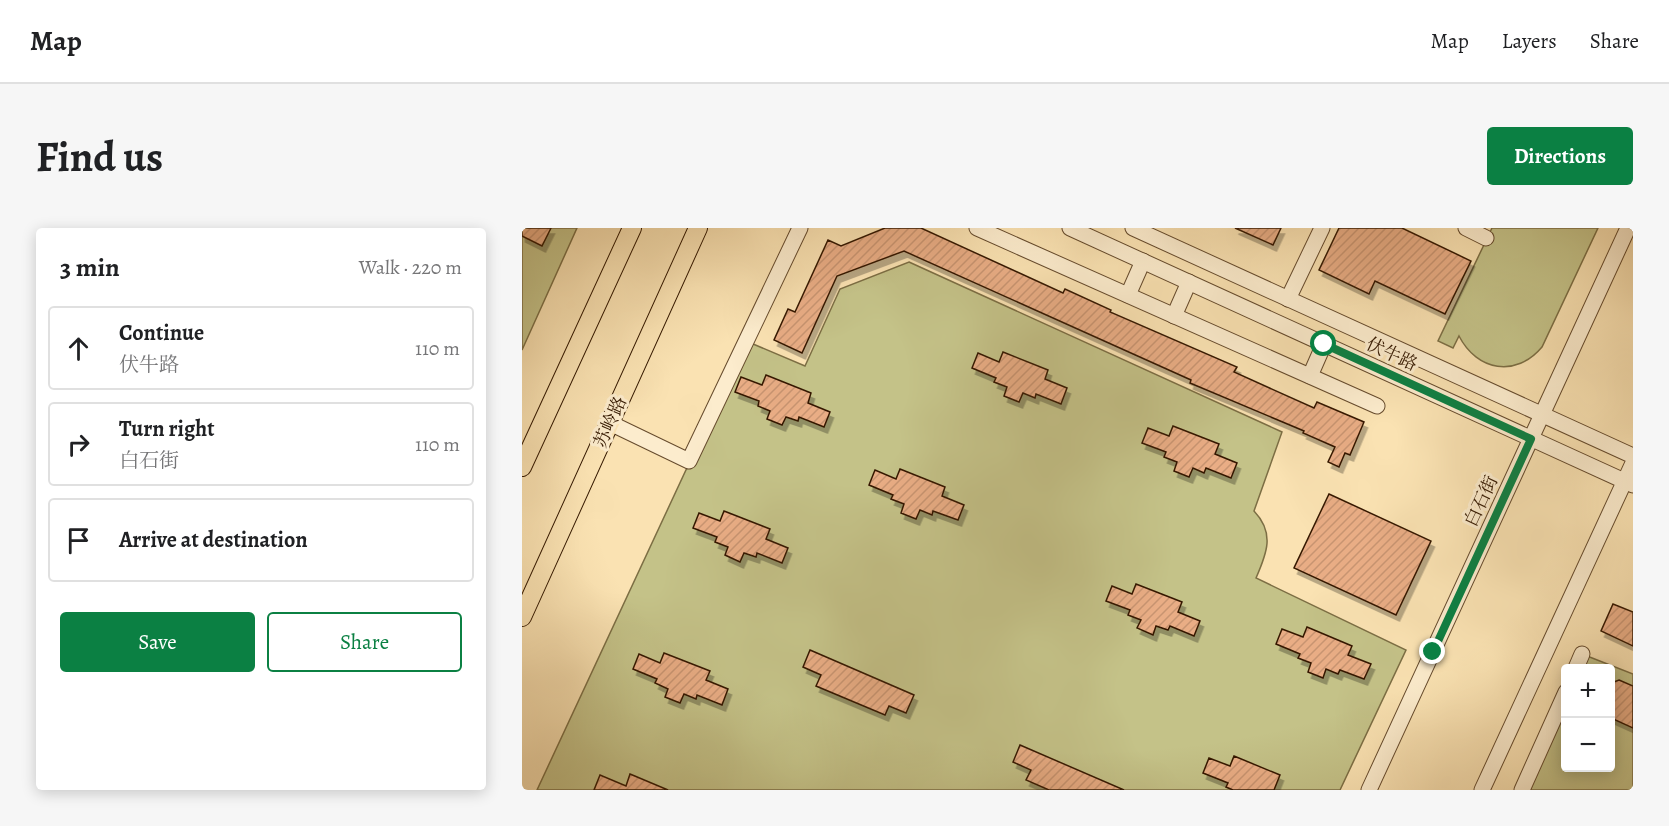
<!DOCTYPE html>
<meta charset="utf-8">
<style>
:root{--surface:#fff;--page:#f6f6f6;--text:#202124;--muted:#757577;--line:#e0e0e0;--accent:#0b8043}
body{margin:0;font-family:Alegreya,"Noto Serif SC",serif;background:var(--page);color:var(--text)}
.controls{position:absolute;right:18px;bottom:18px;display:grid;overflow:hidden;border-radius:6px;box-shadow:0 3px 15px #0003}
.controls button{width:54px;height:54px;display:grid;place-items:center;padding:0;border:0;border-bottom:2px solid var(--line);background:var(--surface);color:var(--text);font:30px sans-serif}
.stop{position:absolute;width:18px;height:18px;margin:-14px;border:4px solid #0b8043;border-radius:50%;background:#fff}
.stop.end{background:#0b8043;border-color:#fff;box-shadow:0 2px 6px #0008}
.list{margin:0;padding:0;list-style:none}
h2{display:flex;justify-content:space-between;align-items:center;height:78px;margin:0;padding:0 24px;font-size:26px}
h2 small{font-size:20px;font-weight:400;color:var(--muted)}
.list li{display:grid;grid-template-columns:39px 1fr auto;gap:18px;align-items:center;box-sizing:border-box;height:84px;margin:0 12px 12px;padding:0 12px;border:2px solid var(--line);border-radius:6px}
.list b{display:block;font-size:22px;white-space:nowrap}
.list p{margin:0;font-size:20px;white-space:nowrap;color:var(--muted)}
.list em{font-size:20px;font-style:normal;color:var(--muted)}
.actions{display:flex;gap:12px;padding:18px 24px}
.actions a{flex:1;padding:14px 0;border:2px solid var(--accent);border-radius:6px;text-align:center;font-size:21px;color:var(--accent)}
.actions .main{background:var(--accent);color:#fff}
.icon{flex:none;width:33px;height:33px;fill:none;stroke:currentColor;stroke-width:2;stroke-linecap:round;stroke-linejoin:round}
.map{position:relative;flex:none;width:1111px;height:562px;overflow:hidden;border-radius:6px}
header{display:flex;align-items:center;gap:36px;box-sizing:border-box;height:84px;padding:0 30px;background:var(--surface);border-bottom:2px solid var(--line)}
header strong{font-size:28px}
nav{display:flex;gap:33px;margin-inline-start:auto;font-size:21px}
.intro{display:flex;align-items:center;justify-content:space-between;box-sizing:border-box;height:144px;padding:0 36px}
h1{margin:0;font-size:42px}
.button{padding:15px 27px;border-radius:6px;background:var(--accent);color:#fff;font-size:21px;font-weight:700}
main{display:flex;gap:36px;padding:0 36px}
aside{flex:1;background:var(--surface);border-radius:6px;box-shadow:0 3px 15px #0003}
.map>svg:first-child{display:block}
.green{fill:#c4c288;stroke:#7c6e44;stroke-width:1.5}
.building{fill:url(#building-hatch);stroke:#351901;stroke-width:1.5;filter:url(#shadow)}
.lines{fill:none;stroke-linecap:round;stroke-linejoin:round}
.minor-casing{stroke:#664b2d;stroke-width:17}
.major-casing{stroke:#351901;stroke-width:20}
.minor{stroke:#fceccd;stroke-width:15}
.major{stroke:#fae2b2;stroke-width:18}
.route{stroke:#0b8043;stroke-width:8}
.labels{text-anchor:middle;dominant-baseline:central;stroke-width:6;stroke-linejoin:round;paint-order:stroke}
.street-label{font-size:18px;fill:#351901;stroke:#fceccd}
</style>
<header>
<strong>Map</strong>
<nav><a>Map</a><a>Layers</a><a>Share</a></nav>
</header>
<div class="intro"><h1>Find us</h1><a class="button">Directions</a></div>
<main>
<aside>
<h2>3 min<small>Walk · 220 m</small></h2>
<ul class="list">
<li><svg class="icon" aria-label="ahead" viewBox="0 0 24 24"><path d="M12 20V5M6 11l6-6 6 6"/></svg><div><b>Continue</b><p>伏牛路</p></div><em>110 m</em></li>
<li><svg class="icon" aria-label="right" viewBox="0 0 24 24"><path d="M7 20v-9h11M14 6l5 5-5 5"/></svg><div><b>Turn right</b><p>白石街</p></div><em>110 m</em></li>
<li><svg class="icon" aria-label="arrive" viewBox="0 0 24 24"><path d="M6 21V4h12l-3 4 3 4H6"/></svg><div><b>Arrive at destination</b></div></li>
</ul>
<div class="actions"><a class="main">Save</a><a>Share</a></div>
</aside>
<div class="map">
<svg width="1111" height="562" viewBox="0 0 1111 562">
<defs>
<pattern id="building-hatch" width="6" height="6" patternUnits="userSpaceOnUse" patternTransform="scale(1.5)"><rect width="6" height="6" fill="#e9ad85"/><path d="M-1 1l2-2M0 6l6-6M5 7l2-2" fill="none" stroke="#c89471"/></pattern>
<filter id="shadow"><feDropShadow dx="3.5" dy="6" stdDeviation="0" flood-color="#0004"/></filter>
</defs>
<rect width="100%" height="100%" fill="#fae2b2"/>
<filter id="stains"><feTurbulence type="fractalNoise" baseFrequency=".00333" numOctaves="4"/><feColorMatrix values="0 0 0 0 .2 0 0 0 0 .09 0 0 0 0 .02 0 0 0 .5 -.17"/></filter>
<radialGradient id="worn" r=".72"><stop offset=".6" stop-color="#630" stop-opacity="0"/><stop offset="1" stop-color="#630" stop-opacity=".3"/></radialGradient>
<!-- green -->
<g class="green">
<path d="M0 0H55L0 122Z"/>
<path d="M970 0H1076L1020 119C994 150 955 143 937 108L931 120 916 113Z"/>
<path d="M387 34 760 204 732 283C753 305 745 325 734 350L884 422 818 562H15L224 113 283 138 318 61Z"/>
<path d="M1060 426 1111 446V562H1000L1043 464 1044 540H1088V440H1054Z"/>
</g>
<!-- building -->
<g class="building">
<path d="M0 0H29L20 18 0 8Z"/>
<path d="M363 0H399L541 65 543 61 589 82 588 84 715 139 712 144 792 180 795 174 842 194 828 227 823 225 817 239 806 234 813 219 781 205 782 203 668 155 669 152 382 23 315 48 280 125 252 112 266 81 273 84 306 12 319 18Z"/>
<path d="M713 0H759L751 17Z"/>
<path d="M817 0H880L949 33 923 86 853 53 847 66 797 42Z"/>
<path d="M481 124 526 142 523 151 545 160 539 176 514 166 513 170 501 165 497 174 482 168 485 159 472 154 474 150 450 140 456 125 477 134Z"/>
<path d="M244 147 289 165 286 175 308 184 302 199 277 189 276 193 264 189 260 197 245 191 248 183 236 178 237 173 213 164 219 149 240 157Z"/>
<path d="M651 198 697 216 693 226 715 235 709 250 684 240 682 245 671 240 667 249 652 243 655 234 642 229 644 224 620 215 626 200 647 208Z"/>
<path d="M378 241 423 259 420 268 442 277 436 292 411 283 410 287 398 282 394 291 379 285 382 276 369 271 371 267 347 257 353 242 374 251Z"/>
<path d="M807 266 909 313 874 387 772 340Z"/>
<path d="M202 283 248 301 244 311 266 320 260 335 235 325 234 329 222 325 218 334 203 327 206 319 193 314 195 309 171 300 177 285 198 293Z"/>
<path d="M614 356 660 374 656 384 678 393 672 408 648 398 646 402 634 398 631 407 615 400 619 392 606 387 608 382 584 373 590 358 610 366Z"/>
<path d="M1091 376 1111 384V418L1079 403Z"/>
<path d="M785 399 830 418 826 427 849 436 842 451 818 442 816 446 804 441 801 450 786 444 789 435 776 430 778 426 754 416 760 401 781 409Z"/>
<path d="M288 422 392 467 384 485 367 478 363 487 294 458 299 447 281 439Z"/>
<path d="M142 425 188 443 184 452 206 461 200 477 175 467 174 471 162 466 158 475 143 469 146 461 133 455 135 451 111 441 117 426 138 435Z"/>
<path d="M1097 452 1111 458V500L1089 490V455Z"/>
<path d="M498 517 602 562H527L504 552 509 542 491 534Z"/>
<path d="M712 528 758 547 752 562H711L704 559 706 555 681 545 687 530 708 538Z"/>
<path d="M108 546 146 562H72L78 547 104 558Z"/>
</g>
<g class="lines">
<defs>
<g id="minor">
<path d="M455 0 855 178"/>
<path d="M548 0 1111 257"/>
<path d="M611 0 1111 228"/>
<path d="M944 0 964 10"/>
<path d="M606 67 621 33"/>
<path d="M766 71 800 0"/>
<path d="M652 88 667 54"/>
<path d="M788 148 802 116"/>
<path d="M88 195 167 233 278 0"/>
<path d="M1054 440 1060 426"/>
<path d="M847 562 1106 0"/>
<path d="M960 562 1111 235"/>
<path d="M1000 562 1044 464"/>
</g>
<g id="major">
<path d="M0 239 110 0"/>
<path d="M0 389 176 0"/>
</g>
</defs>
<!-- minor casing -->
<use href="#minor" class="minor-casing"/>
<!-- major casing -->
<use href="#major" class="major-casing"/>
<!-- minor -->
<use href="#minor" class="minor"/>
<!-- major -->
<use href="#major" class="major"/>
</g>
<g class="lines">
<!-- route -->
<path class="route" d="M802 116 1009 211 911 424"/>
</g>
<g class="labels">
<!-- street labels -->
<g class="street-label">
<text transform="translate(870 126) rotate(25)">伏牛路</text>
<text transform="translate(88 194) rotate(-66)">苏岭路</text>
<text transform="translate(959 273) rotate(-65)">白石街</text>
</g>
</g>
<rect width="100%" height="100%" filter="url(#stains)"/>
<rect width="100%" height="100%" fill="url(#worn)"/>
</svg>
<div class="controls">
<button>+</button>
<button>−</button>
</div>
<div class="stop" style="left:802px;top:116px"></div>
<div class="stop end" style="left:911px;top:424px"></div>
</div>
</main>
